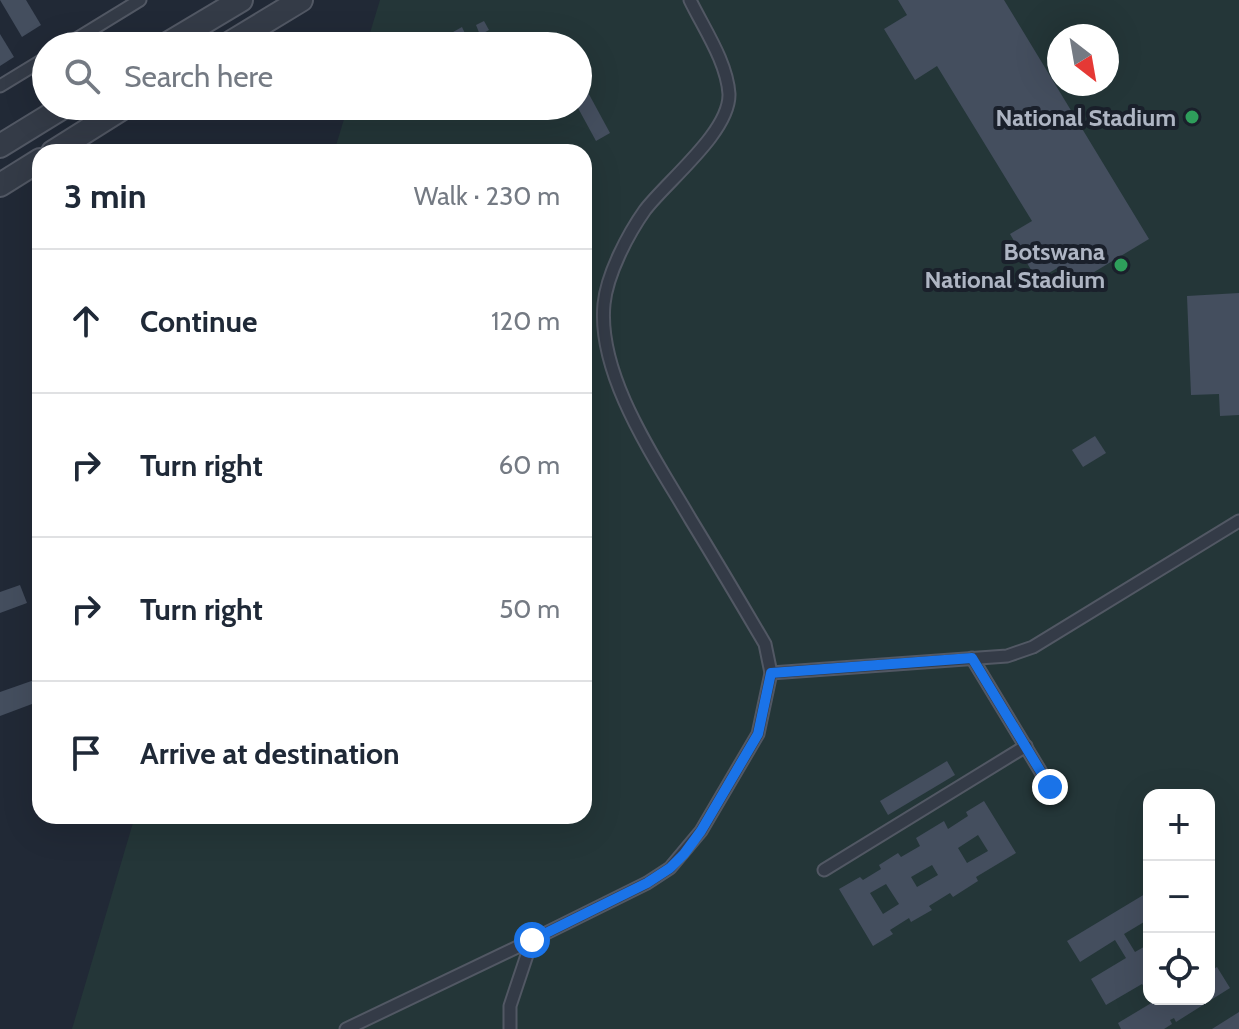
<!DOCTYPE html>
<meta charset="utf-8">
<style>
:root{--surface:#fff;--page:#f2f2f3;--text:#1f2937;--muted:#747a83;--line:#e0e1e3}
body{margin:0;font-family:Cabin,sans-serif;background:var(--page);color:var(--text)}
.controls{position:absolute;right:24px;bottom:24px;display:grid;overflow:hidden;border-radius:16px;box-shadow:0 8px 32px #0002}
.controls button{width:72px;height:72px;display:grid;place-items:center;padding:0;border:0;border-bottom:2px solid var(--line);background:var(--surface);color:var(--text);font:40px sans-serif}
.compass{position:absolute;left:1047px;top:24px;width:72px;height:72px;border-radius:50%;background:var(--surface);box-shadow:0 8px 32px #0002;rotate:149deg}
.stop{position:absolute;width:24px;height:24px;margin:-18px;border:6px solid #1a73e8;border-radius:50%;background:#fff}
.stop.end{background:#1a73e8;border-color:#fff;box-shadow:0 2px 8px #0008}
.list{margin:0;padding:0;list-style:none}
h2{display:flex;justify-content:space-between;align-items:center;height:104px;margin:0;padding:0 32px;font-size:34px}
h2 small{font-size:26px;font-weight:400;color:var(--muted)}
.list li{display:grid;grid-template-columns:52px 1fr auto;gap:24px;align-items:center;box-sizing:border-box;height:144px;padding:0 32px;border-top:2px solid var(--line)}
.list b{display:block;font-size:30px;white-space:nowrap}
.list em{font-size:26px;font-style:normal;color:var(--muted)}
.icon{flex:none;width:44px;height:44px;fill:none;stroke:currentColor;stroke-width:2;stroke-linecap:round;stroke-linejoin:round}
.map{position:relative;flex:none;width:1239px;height:1029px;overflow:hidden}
.search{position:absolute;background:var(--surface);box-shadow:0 8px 32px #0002;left:32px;top:32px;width:560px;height:88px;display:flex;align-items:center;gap:20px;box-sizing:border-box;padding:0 28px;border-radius:44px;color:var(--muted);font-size:30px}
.panel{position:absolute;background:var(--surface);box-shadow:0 8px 32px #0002;left:32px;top:144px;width:560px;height:680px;border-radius:24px}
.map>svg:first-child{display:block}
.green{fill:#243638;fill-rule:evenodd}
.building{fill:#444e5e;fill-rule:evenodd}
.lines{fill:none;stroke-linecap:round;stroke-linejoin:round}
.lane-casing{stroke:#525864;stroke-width:15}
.street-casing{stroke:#525864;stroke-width:26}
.lane{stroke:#343b47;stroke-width:11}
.street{stroke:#343b47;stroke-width:22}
.route{stroke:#1a73e8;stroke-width:10}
.leisure-dot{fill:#2e9e5b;stroke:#1a202b;stroke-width:3}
.labels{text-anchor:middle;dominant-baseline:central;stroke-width:8;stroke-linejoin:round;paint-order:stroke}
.poi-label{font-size:24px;font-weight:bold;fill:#aeb5c3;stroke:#1a202b;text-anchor:end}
</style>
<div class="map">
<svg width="1239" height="1029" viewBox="0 0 1239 1029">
<rect width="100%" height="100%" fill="#212936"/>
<!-- green -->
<path class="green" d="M380 0H1239V1029H72L135 816H584V152H334L348 106H578V46H366ZM1059 36H1107V84H1059ZM1149 795H1209V999H1149Z"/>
<!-- building -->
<g class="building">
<path d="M0 0H26L41 25 22 37Z"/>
<path d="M898 0H1004L1149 239 1071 286 1059 267 1037 280 1010 234 1032 221 937 66 915 80 884 29 907 15Z"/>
<path d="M484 21 489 30 480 35 476 25Z"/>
<path d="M462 27 468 40 457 46H428Z"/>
<path d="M0 34 14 57 0 66Z"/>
<path d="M555 36 561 46H544L542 43Z"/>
<path d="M578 74 610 133 596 141 578 108Z"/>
<path d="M1239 293V415L1220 416 1219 394 1191 395 1187 296Z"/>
<path d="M1095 436 1106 453 1083 467 1072 450Z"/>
<path d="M20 585 27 603 0 613V592Z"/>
<path d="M40 678V701L0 716V692Z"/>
<path d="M947 761 955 775 888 815 880 801Z"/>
<path d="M984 801 1016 853 976 877 978 881 953 897 950 893 929 906 932 910 911 922 909 918 890 930 893 934 873 946 839 889 860 877 863 880 881 869 879 865 898 853 901 857 920 846 916 838 944 821 948 829 968 816 966 812ZM978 835 988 851 967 863 958 848ZM932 865 938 875 917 887 911 877ZM886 884 899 904 883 914 870 893Z"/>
<path d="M1145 894 1149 901V919L1124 934 1135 952 1149 944V995L1142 984 1106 1005 1091 979 1126 958 1115 940 1080 962 1067 941Z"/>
<path d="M1212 966 1214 969 1217 967 1230 988 1176 1022 1174 1018 1170 1020 1172 1024 1164 1029H1121L1118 1023 1153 1002 1151 999H1209V967Z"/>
<path d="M1239 1012V1029H1212Z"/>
</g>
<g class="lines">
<defs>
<g id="lane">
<path d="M65 46 140 0"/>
<path d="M0 86 46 58"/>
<path d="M972 658 1050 787"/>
<path d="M771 673 1007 656 1033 647 1239 521"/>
<path d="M824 870 1026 746"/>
<path d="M346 1029 532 940 647 883 670 868 701 831 758 734 771 673 765 644C741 603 716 561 691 520 656 460 597 376 604 304 607 274 628 234 645 210 667 181 730 132 729 94 727 62 704 29 690 0"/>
<path d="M510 1029V1006L532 940"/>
</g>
<g id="street">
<path d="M164 46 241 0"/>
<path d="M225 46 301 0"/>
<path d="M0 146 65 106"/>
<path d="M53 152 126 106"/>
<path d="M0 185 40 160"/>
</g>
</defs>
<!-- lane casing -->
<use href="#lane" class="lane-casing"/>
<!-- street casing -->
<use href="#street" class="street-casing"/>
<!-- lane -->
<use href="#lane" class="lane"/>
<!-- street -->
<use href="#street" class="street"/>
</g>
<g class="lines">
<!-- route -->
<path class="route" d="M532 940 647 883 670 868 684 854 701 831 758 734 771 673 972 658 1050 787"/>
</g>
<!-- markers -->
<g class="leisure-dot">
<circle cx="1192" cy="117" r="8"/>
<circle cx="1121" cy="265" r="8"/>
</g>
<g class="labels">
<!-- poi labels -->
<g class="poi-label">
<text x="1176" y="117">National Stadium</text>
<text x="1105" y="251">Botswana<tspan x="1105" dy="28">National Stadium</tspan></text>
</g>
</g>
</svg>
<div class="controls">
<button>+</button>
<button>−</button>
<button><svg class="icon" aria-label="locate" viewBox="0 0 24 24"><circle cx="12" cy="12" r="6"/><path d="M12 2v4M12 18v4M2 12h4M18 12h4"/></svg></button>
</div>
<svg class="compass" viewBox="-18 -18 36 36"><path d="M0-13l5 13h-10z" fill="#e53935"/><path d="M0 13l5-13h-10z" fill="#747a83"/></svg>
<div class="stop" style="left:532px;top:940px"></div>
<div class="stop end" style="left:1050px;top:787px"></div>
<div class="search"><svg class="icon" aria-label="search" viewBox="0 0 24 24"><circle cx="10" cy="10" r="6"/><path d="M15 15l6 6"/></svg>Search here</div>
<section class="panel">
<h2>3 min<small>Walk · 230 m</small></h2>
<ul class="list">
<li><svg class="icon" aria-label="ahead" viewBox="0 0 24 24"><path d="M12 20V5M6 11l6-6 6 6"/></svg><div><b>Continue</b></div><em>120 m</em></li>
<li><svg class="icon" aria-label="right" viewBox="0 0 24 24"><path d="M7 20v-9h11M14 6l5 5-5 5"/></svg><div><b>Turn right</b></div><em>60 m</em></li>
<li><svg class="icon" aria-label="right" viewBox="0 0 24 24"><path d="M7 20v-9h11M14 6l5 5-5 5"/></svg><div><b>Turn right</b></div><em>50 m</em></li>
<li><svg class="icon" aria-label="arrive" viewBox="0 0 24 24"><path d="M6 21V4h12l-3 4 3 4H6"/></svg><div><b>Arrive at destination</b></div></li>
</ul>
</section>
</div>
